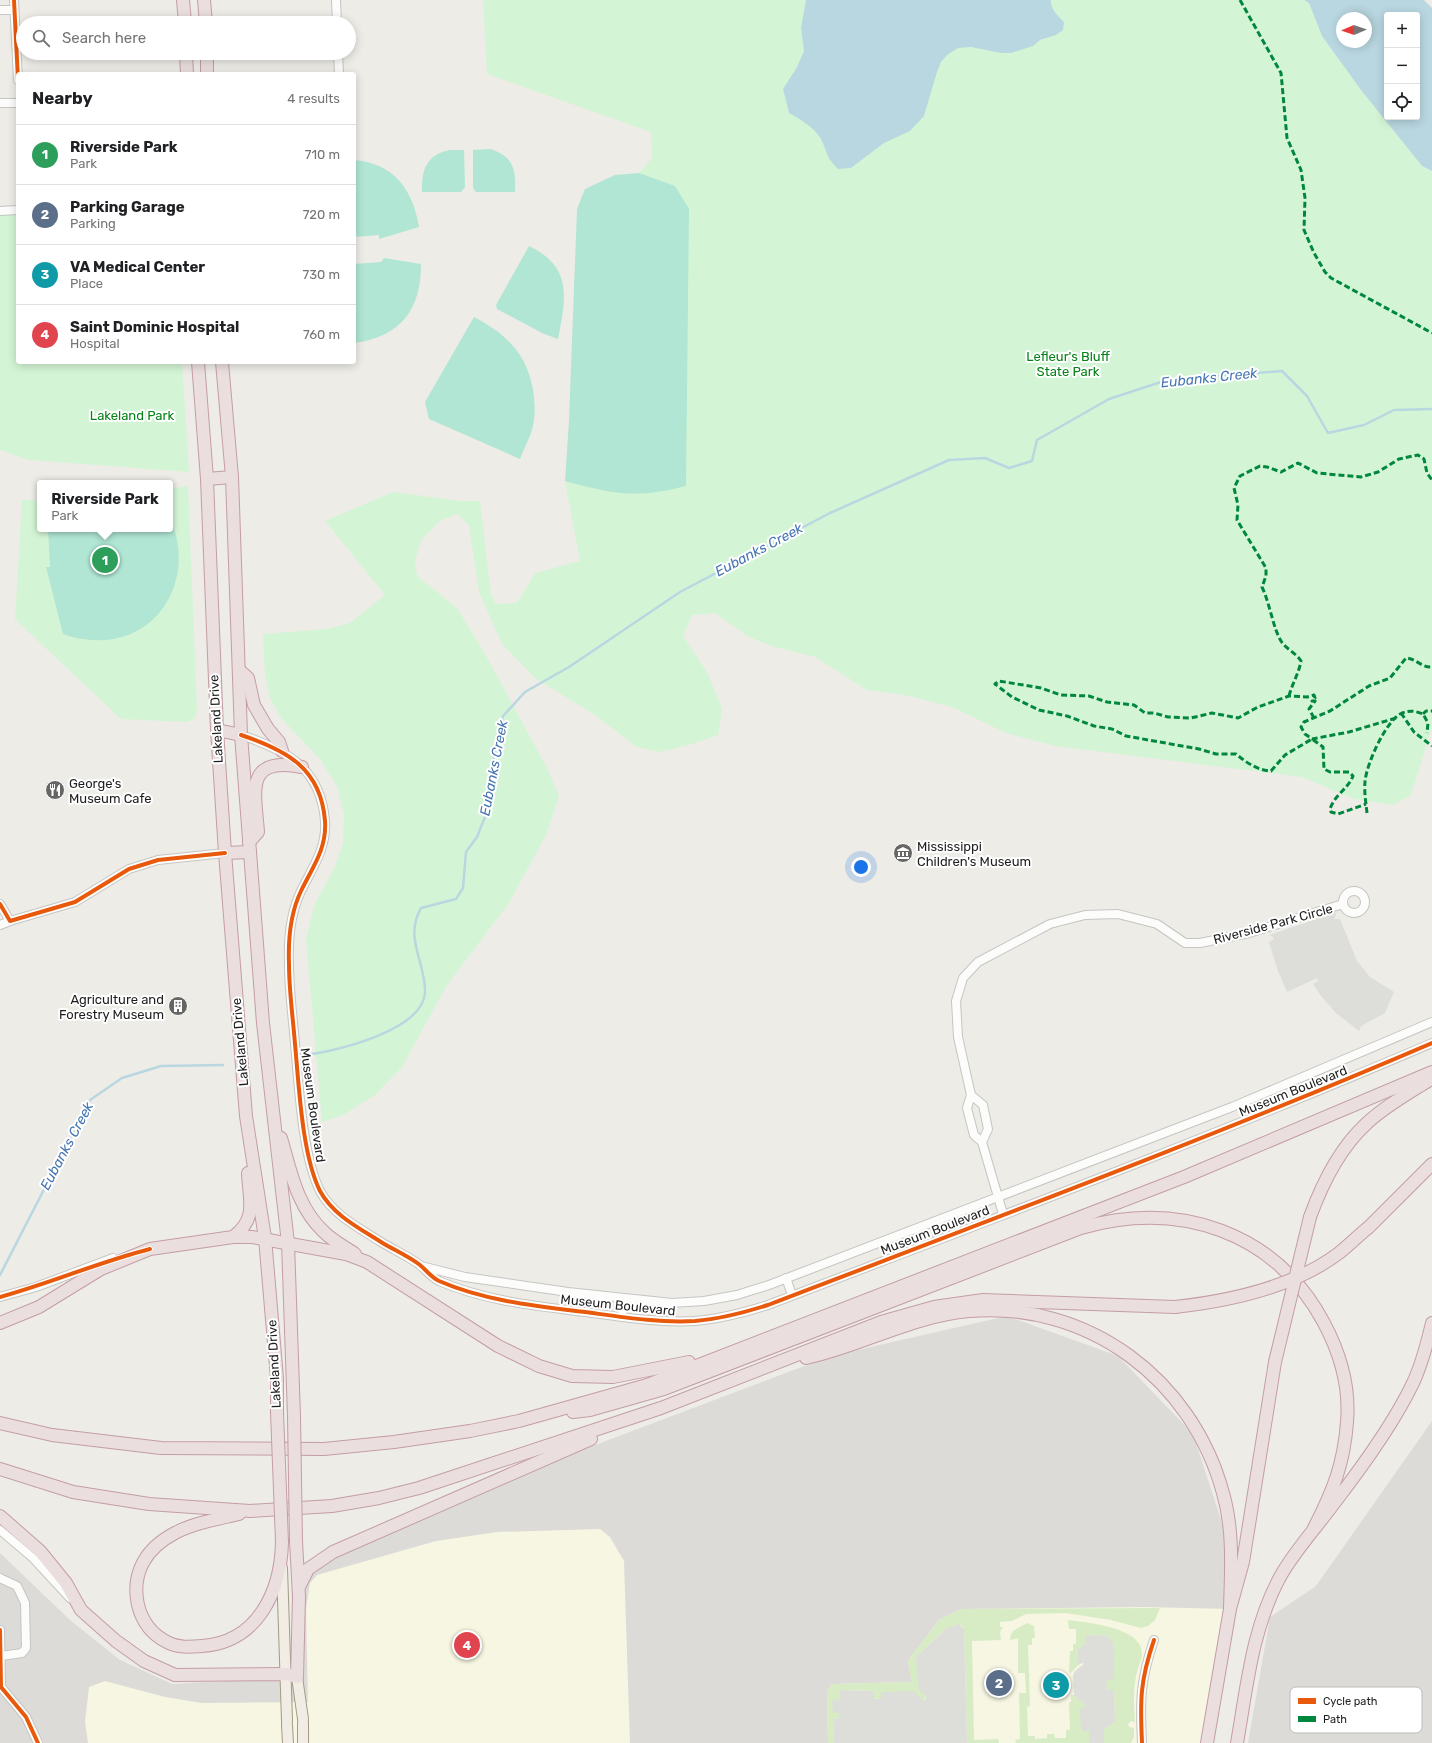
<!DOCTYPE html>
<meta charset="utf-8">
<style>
:root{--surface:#fff;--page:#f2f2f2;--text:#202124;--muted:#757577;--line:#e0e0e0;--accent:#111827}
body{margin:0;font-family:Rubik,sans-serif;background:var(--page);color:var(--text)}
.controls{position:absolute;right:12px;top:12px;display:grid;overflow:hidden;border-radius:4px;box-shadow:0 2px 10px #0003}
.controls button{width:36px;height:36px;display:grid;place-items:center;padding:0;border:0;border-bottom:1px solid var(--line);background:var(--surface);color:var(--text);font:20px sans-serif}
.compass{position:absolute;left:1336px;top:12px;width:36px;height:36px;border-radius:50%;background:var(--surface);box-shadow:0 2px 10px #0003;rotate:268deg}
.you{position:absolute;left:861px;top:867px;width:14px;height:14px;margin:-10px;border:3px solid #fff;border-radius:50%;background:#1a73e8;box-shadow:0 0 0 6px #1a73e833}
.badge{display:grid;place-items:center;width:26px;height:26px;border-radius:50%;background:var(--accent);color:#fff;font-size:13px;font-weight:700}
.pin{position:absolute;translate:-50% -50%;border:2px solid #fff;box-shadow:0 1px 4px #0006}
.popup{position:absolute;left:37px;top:480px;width:136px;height:52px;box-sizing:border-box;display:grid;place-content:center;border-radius:4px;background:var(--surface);filter:drop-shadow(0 1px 3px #0005);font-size:13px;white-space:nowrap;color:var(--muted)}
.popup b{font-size:15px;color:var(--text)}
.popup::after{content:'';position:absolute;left:50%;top:100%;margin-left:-8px;border:8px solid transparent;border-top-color:var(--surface)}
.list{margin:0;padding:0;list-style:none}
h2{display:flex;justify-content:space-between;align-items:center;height:52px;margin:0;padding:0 16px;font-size:17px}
h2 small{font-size:13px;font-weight:400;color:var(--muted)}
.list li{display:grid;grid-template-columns:26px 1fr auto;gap:12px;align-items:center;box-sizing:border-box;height:60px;padding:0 16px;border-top:1px solid var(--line)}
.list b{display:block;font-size:15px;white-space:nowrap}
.list p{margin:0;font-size:13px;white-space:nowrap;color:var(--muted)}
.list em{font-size:13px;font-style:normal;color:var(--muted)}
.icon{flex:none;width:22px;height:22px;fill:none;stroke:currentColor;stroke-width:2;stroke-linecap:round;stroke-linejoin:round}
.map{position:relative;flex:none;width:1432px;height:1743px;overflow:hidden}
.search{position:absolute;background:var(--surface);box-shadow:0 2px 10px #0003;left:16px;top:16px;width:340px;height:44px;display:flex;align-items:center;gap:10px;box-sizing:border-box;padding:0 14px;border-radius:22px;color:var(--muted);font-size:15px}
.panel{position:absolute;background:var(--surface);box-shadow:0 2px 10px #0003;left:16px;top:72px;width:340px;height:292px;border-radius:4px}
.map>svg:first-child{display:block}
.residential{fill:#dcdbd8}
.education{fill:#f6f6e2}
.grass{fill:#d7ecc4}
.park{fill:#d4f5d5}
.pitch{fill:#b0e6d3}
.parking{fill:#ddddda}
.water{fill:#b9d7e1;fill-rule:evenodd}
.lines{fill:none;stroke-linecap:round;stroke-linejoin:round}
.stream{stroke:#b9d7e1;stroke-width:2.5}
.minor-casing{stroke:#c5c5c3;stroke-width:10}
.major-casing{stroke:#a39b83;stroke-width:12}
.highway-casing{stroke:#c49da6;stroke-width:14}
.minor{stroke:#fcfcfb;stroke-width:8}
.major{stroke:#f1ede4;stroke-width:10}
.highway{stroke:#eadedf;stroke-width:12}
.highway-bridge-casing{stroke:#c49da6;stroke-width:14;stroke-linecap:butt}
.highway-bridge{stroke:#eadedf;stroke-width:12}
.quiet{stroke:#00873e;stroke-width:3;stroke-dasharray:6 3;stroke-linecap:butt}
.cycleway-casing{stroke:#fff;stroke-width:6}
.cycleway{stroke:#e8590c;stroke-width:4}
.labels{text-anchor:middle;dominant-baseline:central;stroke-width:4;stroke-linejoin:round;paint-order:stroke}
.park-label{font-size:13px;fill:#078218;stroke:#fff}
.street-label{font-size:13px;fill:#1e1e1e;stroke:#fff}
.poi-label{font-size:13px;fill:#1e1e1e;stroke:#fff;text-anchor:start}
.water-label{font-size:14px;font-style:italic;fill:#4676b3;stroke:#fff}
.key{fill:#fff;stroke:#bcbcbc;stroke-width:1}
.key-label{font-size:11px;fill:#1e1e1e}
</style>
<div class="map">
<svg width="1432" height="1743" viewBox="0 0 1432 1743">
<rect width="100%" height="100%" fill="#edece7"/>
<!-- residential -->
<g class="residential">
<path d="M1007 1316 1118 1356 1193 1434 1223 1526 1230 1609 1208 1743H0V1553L70 1620 120 1660 172 1684 297 1677 308 1569 450 1500 831 1356Z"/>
<path d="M1432 1421V1743H1248L1270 1617 1316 1586Z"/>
</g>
<!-- education -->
<g class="education">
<path d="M600 1529 610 1537 624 1561 630 1743H88L85 1722 89 1687 105 1681 165 1697 202 1703 308 1702 306 1609 310 1583 317 1575 436 1541 497 1532Z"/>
<path d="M1144 1607 1230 1609 1208 1743H828L827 1691 832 1684 912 1682 908 1661 939 1620 961 1609Z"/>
</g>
<!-- grass -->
<g class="grass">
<path d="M1160 1608 1155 1620 1148 1626 1141 1628 1111 1620 1066 1613 1026 1614 1012 1621 1000 1622V1627H1003L1000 1632 1001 1640 972 1641 974 1740 998 1739 999 1743H967L964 1629 961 1625 947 1628 916 1657 926 1699 923 1700 916 1694 881 1692V1698L873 1699V1691L840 1690V1700L833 1702V1711L839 1713V1718L833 1719 834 1743H828L827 1691 832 1684 912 1682 908 1661 939 1620 961 1609Z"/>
<path d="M1068 1620C1088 1623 1144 1627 1142 1655 1141 1662 1137 1669 1136 1676 1133 1691 1134 1706 1135 1722L1131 1721 1128 1724 1129 1727 1134 1728V1737L1131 1743H1104V1729L1115 1722 1114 1691H1106V1682L1114 1677 1112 1640 1104 1635 1086 1636V1643L1078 1649V1665L1071 1673 1069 1672 1070 1651H1073V1644H1076V1629H1069Z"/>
<path d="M1027 1623 1034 1626 1035 1638H1032V1645H1028L1030 1706 1027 1707 1028 1736H1035V1739L1047 1738V1734H1054L1055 1738H1066V1730H1070L1069 1703 1071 1702V1695H1074L1086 1706 1083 1731 1089 1730V1743H1016L1015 1740 1020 1739 1019 1693H1026L1025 1673H1018V1638L1010 1640C1010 1629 1019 1628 1027 1623Z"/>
</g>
<!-- park -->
<g class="park">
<path d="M483 0H1304L1309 3 1322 36 1361 90 1422 166 1432 171V727L1411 795 1393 805 1354 799 1302 777 1055 746 1006 733 952 707 905 695 867 690 815 657 775 647 749 637 715 613 692 615 683 636 708 674 722 709 718 735 689 745 659 752 637 747 595 715 535 678 502 644 479 592 469 526 458 514 441 520 421 540 415 561 417 576 457 608 484 652 546 766 559 796 546 835 509 903 447 985 402 1067 375 1095 343 1115 322 1122 306 939 314 906 335 866 343 843 344 814 337 786 320 759 281 718 271 700 265 676 263 634 326 629 350 623 385 595 325 521 393 492 460 501H480L491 595 496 604 517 603 535 573 580 561 565 481 603 491 675 186 639 173 652 158 651 132 487 74Z"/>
<path d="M18 214V362H182L189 472 29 460 0 450V215Z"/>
<path d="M188 486 197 710 195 718 187 722 121 719 15 619 22 500H40V529H170V489Z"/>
</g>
<!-- pitch -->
<g class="pitch">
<path d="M490 149C513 156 516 169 515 192H476L473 188V150Z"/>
<path d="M450 150H464L465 187 461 192H422C421 170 427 154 450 150Z"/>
<path d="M354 160C394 163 413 190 419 227L379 239V235L354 237Z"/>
<path d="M639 173 675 186 689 209 686 486C637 499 612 494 565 481L569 421 577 209 585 189 615 175Z"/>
<path d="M529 246C573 267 566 298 558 339L542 333 497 309 496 305Z"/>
<path d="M384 258 421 264C421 310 401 336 355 343L354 264 381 262Z"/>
<path d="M474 317C489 325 502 333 513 346 532 366 540 407 531 433 528 442 523 450 520 459L429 419 425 402Z"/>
<path d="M170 519C195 571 165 636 105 640 90 641 77 639 63 634L46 567H50L48 529H170Z"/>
</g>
<!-- parking -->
<g class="parking">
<path d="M1337 912 1334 919H1340L1357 961 1370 977 1394 992 1385 1013 1361 1026 1359 1031 1336 1013 1321 996 1313 984 1318 981 1317 978 1287 992 1278 971 1269 942 1274 939 1272 936 1269 935Z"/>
<path d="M959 1624 964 1629 967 1743H834L833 1719 839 1718V1713L833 1712 832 1701 840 1700V1690L873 1691 874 1699 881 1698V1692L913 1691 923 1700H926V1696L919 1690 916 1657 947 1628Z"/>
<path d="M1104 1635 1112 1640 1114 1652V1678L1106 1682 1107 1691 1111 1689 1114 1691 1115 1722 1104 1729V1743H1089V1730L1083 1732 1081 1728 1080 1710 1086 1706 1074 1695 1073 1675 1075 1671 1084 1664 1083 1663 1078 1665V1649L1086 1643 1085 1636Z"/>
</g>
<!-- water -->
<g class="water">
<path d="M806 0H1051C1050 9 1058 16 1064 22L1063 30 1056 35 1040 40 1033 46 1011 53H1001L971 47 958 48 947 55 941 62 937 72 924 116 910 131 884 143 851 168 838 169C826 157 828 154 821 139 815 128 800 119 789 113L783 89 797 67 804 51 801 28Z"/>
<path d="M1304 0H1424L1432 8V171L1422 166 1361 90 1322 36 1309 3ZM1387 15H1417V117H1387ZM1342 18H1366V42H1342Z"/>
</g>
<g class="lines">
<!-- stream -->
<g class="stream">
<path d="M306 1055C337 1051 425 1030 425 991 425 961 404 938 421 908L456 899 463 888 466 852 477 837 487 812 488 785 503 716 525 692 569 667 680 592 830 513 949 460 985 458 1009 468 1032 461 1037 440 1109 399 1167 380 1282 371 1307 396 1328 433 1364 425 1394 410 1432 409"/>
<path d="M0 1275 90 1100 122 1078 161 1066 223 1065"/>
</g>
<defs>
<g id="minor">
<path d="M14 0 18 80"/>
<path d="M336 0 337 23"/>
<path d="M0 10H14"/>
<path d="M338 53 339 74"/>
<path d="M0 103H18"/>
<path d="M0 211 18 210"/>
<path d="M241 735C286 750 321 768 325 821 327 849 312 868 301 891 290 914 288 939 289 964 289 991 293 1018 295 1044 299 1086 302 1155 320 1191 333 1215 359 1228 381 1242 394 1250 408 1256 420 1265 426 1270 431 1277 439 1281 485 1301 536 1306 585 1312 622 1317 658 1323 695 1321 720 1319 743 1313 768 1305 990 1220 1213 1137 1432 1043"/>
<circle cx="1354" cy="902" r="11"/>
<path d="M0 904 10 921 75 902 129 869 158 860 225 853"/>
<path d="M0 925 10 921"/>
<path d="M971 1095 983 1105 988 1129 982 1142"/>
<path d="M1003 1214 982 1142 974 1135 967 1108 971 1095 958 1037 956 1001 963 978 978 962 1050 924 1085 915 1118 914 1157 924 1185 943H1200L1249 933 1343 904"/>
<path d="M421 1266 465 1277 568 1292 672 1303 704 1301 737 1295 769 1285 1232 1107 1432 1022"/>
<path d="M786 1278 792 1295"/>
<path d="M0 1297 36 1287 113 1258"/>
<path d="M622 1317 623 1299"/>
<path d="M0 1530 33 1558 70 1598"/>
<path d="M0 1578 17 1586 25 1603 26 1648 22 1653 1 1656"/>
<path d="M0 1630 1 1687 26 1717 38 1743"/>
<path d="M1142 1743C1140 1700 1140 1681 1154 1640"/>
</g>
<g id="major">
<path d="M282 1568 287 1721"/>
<path d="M297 1677 303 1719"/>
<path d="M303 1723V1743"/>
<path d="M287 1725 288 1743"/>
</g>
<g id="highway">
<path d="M183 0 185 23"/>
<path d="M204 0 206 23"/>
<path d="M186 53 187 74"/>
<path d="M207 53V74"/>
<path d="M198 362 207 479 217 730 225 853 246 1116 265 1238 277 1378V1412"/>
<path d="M222 362 232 477 241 735 250 852 263 1023 288 1243 294 1416"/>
<path d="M207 479 232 477"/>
<path d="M239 670 248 678 254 705 268 729 279 742 282 751"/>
<path d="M217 730 241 735"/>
<path d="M249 842 258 832C255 791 244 756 302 767"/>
<path d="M225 853 250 852"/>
<path d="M281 1138C291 1172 297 1207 324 1232 333 1241 345 1247 355 1254"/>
<path d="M1310 1217C1322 1184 1340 1148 1366 1124 1385 1106 1409 1093 1431 1079"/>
<path d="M1369 1227 1432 1164"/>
<path d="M233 1237C258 1218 249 1201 248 1173"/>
<path d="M0 1323 39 1307 101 1269 150 1249 233 1237H252L346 1254 367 1262 498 1346 539 1366 572 1376 613 1377 689 1362"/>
<path d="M806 1358C861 1346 912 1316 969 1311 1088 1301 1192 1379 1223 1493 1234 1531 1231 1570 1230 1609"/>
<path d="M573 1412 590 1410 664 1389 1081 1228C1179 1200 1275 1231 1324 1323 1340 1353 1350 1388 1347 1422 1344 1464 1333 1491 1314 1528"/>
<path d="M0 1423 52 1435 161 1448 324 1449 394 1442 470 1431 519 1421 647 1385 1184 1177 1432 1072"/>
<path d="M0 1469 73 1492 149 1504 250 1511 332 1506 379 1498 419 1488 661 1408 881 1322 934 1307 983 1300 1175 1307"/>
<path d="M239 1514C218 1519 194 1523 175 1533 146 1548 131 1573 138 1605 142 1621 151 1634 167 1642 178 1648 190 1647 202 1646 258 1642 281 1591 282 1542"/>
<path d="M0 1516 40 1551 66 1583 81 1610 116 1641 144 1661 175 1675 286 1674 297 1677 299 1597 296 1541"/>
<path d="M299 1587 308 1569 333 1552 591 1439"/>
<path d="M1207 1743 1230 1609 1243 1562 1275 1362"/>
<path d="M1237 1743C1247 1686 1252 1629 1280 1577 1295 1550 1317 1527 1335 1502 1362 1467 1394 1423 1413 1383 1422 1364 1427 1344 1432 1323"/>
</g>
</defs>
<!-- minor casing -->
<use href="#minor" class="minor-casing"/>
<!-- major casing -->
<use href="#major" class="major-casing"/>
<!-- highway casing -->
<use href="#highway" class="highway-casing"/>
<!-- minor -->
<use href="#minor" class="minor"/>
<!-- major -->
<use href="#major" class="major"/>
<!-- highway -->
<use href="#highway" class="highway"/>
<defs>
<g id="highway-bridge">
<path d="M1175 1307C1230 1301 1294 1287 1339 1253 1349 1245 1359 1235 1369 1227"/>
<path d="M1275 1362 1310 1217"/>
<path d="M277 1412 282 1542"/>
<path d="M294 1416 296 1541"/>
</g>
</defs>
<!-- highway-bridge casing -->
<use href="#highway-bridge" class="highway-bridge-casing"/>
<!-- highway-bridge -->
<use href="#highway-bridge" class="highway-bridge"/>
<!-- quiet -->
<g class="quiet">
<path d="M1240 0 1281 73 1287 138 1301 170 1305 198 1304 230 1314 253 1325 272 1331 278 1432 333"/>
<path d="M1289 696C1292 684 1299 673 1301 661 1296 653 1286 649 1281 641 1273 628 1270 604 1262 587L1266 576V568L1237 520 1238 505 1234 488 1240 476 1260 466 1267 467 1281 472 1298 463 1317 473 1361 477 1378 472 1399 459 1418 455 1424 459 1427 473 1432 480"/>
<path d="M1401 713 1414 732 1432 746"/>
<path d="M1423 714 1426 711H1432"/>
<path d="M1314 718 1309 709 1315 701H1312L1315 698 1314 695 1307 697 1289 696 1258 707 1238 718 1212 713 1191 718 1168 717 1154 713H1145L1134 705 1107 702 1089 696 1061 695 1041 688 999 681 995 684 1012 697 1039 710 1067 716 1094 726 1112 729 1126 736 1199 749 1216 754H1236C1247 763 1257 770 1271 771L1285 755 1312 739 1323 747 1324 769 1330 772H1349L1353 776C1348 789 1335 794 1330 809L1331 812 1338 814 1366 804"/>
<path d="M1396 718 1349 732 1312 739 1305 734 1301 727 1304 722 1330 711 1369 686 1390 678 1406 658C1415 658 1422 668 1432 667"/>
<path d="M1367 813C1366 803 1364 792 1365 782 1366 765 1386 720 1402 713 1410 710 1415 711 1423 714L1428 723 1427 733"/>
</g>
<defs>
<g id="cycleway">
<path d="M14 0 18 80"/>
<path d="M241 735C286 750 321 768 325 821 327 849 312 868 301 891 290 914 288 939 289 964 289 991 293 1018 295 1044 299 1086 302 1155 320 1191 333 1215 359 1228 381 1242 394 1250 408 1256 420 1265 426 1270 431 1277 439 1281 485 1301 536 1306 585 1312 622 1317 658 1323 695 1321 720 1319 743 1313 768 1305 990 1220 1213 1137 1432 1043"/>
<path d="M0 904 10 921 75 902 129 869 158 860 225 853"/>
<path d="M0 1297C51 1283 99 1262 150 1249"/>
<path d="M0 1630 1 1687 26 1717 38 1743"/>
<path d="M1142 1743C1140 1700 1140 1681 1154 1640"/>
</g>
</defs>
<!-- cycleway casing -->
<use href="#cycleway" class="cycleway-casing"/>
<!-- cycleway -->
<use href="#cycleway" class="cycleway"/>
</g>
<!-- icons -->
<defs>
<symbol id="restaurant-disc" viewBox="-11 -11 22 22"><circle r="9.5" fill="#666664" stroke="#fff"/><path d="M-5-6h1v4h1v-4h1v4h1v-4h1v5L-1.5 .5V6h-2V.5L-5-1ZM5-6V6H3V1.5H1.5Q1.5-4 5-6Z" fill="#fff"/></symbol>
<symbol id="museum-disc" viewBox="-11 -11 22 22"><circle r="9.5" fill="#666664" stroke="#fff"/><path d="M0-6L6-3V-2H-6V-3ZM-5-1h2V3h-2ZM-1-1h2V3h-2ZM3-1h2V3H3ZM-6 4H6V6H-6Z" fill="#fff"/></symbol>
<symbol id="building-disc" viewBox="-11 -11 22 22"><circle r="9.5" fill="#666664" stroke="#fff"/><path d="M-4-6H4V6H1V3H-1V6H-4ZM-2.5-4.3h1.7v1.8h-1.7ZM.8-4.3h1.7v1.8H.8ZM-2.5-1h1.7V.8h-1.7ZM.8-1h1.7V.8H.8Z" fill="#fff"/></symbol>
</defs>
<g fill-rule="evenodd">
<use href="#restaurant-disc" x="44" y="779" width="22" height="22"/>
<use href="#museum-disc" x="892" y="842" width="22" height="22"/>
<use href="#building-disc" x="167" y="995" width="22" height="22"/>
</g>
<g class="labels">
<!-- park labels -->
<g class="park-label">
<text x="1068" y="356">Lefleur's Bluff<tspan x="1068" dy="15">State Park</tspan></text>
<text x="132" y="415">Lakeland Park</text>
</g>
<!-- street labels -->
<g class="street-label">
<text transform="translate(216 719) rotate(-93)">Lakeland Drive</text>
<text transform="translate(1273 924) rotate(-15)">Riverside Park Circle</text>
<text transform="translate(240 1042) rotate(-95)">Lakeland Drive</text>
<text transform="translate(1293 1091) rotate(-22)">Museum Boulevard</text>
<text transform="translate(313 1105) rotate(82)">Museum Boulevard</text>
<text transform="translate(935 1230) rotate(-21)">Museum Boulevard</text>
<text transform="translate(618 1305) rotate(6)">Museum Boulevard</text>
<text transform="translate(274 1364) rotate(-93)">Lakeland Drive</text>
</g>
<!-- poi labels -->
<g class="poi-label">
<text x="69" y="783">George's<tspan x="69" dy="15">Museum Cafe</tspan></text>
<text x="917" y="846">Mississippi<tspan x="917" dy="15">Children's Museum</tspan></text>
<text x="164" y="999" text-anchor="end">Agriculture and<tspan x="164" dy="15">Forestry Museum</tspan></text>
</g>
<!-- water labels -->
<g class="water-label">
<text transform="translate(1209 378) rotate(-6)">Eubanks Creek</text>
<text transform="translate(759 550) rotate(-28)">Eubanks Creek</text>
<text transform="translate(494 768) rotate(-79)">Eubanks Creek</text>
<text transform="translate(67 1146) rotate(-62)">Eubanks Creek</text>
</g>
</g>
<!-- legend -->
<rect x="1290" y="1687" width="132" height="46" rx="6" class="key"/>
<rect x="1298" y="1698" width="18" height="6" fill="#e8590c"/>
<rect x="1298" y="1716" width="18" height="6" fill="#00873e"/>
<g class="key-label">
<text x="1323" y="1705">Cycle path</text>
<text x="1323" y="1723">Path</text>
</g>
</svg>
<div class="controls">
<button>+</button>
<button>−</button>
<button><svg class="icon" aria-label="locate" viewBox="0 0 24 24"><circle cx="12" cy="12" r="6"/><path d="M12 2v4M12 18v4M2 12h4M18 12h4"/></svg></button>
</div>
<svg class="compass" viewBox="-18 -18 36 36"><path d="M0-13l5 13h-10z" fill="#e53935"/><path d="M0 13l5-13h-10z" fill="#757577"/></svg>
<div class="you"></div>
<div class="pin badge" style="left:105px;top:560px;background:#2e9e5b">1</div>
<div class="popup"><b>Riverside Park</b>Park</div>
<div class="pin badge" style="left:999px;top:1683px;background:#5c6f8a">2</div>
<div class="pin badge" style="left:1056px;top:1685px;background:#0f9aa8">3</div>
<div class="pin badge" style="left:467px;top:1645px;background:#e0444e">4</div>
<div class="search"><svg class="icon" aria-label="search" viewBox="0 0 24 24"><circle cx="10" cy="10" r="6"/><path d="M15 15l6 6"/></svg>Search here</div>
<section class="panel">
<h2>Nearby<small>4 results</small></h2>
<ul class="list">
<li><span class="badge" style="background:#2e9e5b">1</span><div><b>Riverside Park</b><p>Park</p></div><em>710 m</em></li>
<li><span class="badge" style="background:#5c6f8a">2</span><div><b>Parking Garage</b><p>Parking</p></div><em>720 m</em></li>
<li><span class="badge" style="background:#0f9aa8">3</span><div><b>VA Medical Center</b><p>Place</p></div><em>730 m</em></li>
<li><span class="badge" style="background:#e0444e">4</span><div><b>Saint Dominic Hospital</b><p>Hospital</p></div><em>760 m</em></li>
</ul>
</section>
</div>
